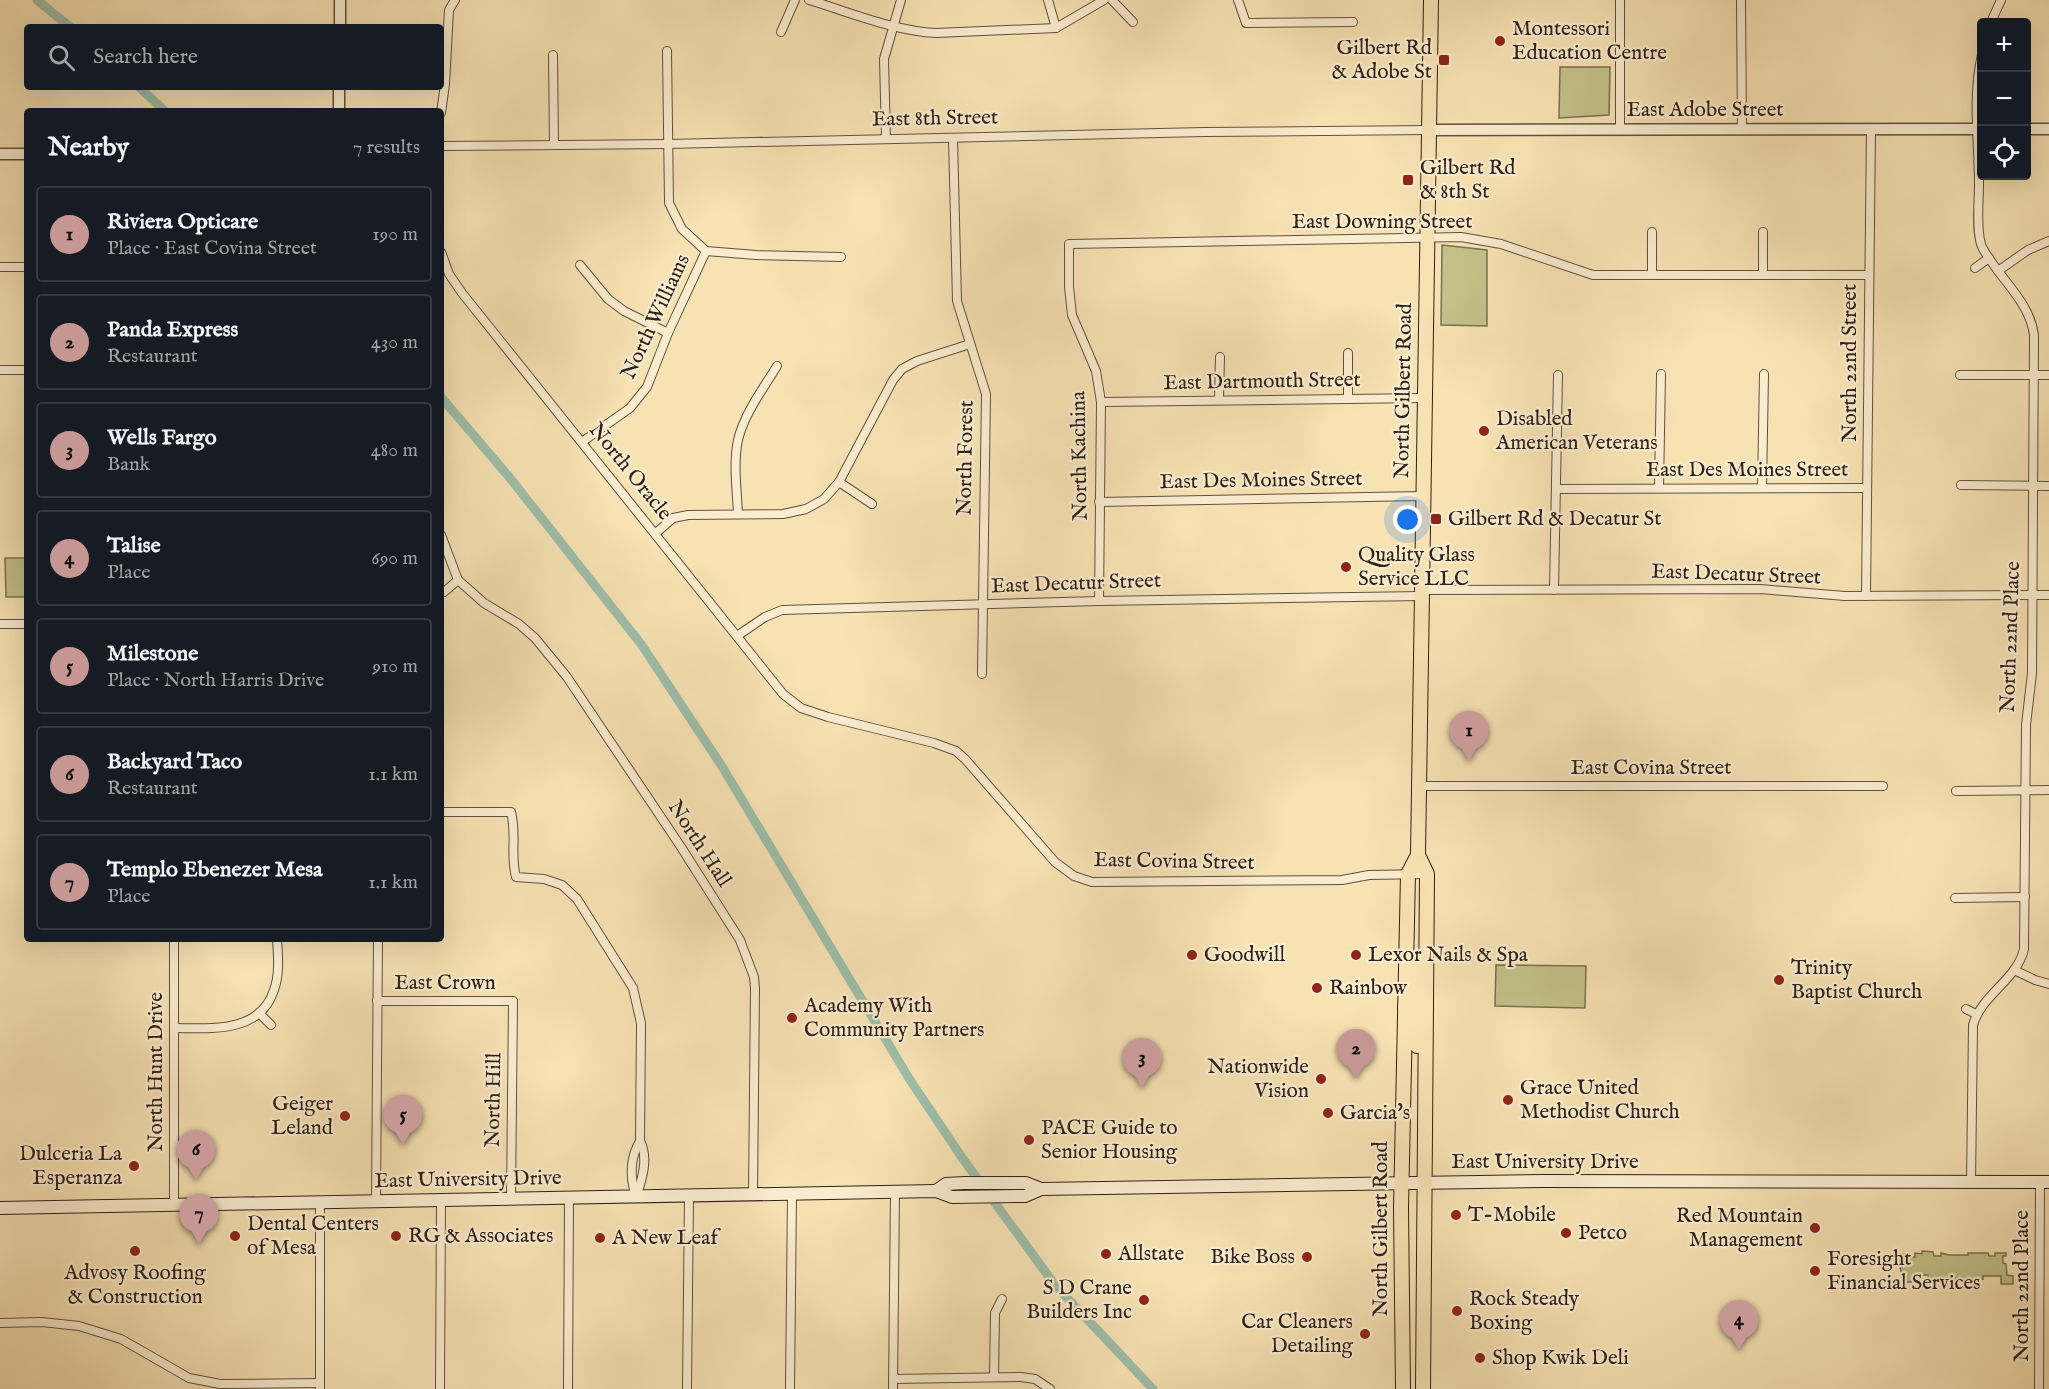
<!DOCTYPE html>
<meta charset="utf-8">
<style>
:root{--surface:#171b24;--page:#20242c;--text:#f1f3f6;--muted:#9ea1a6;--line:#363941;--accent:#c59692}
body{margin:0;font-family:"IM FELL English",serif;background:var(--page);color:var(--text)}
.controls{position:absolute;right:18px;top:18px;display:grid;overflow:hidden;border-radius:6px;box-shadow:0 6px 24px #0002}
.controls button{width:54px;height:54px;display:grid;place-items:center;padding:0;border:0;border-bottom:2px solid var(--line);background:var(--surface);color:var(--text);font:30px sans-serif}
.you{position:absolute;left:1408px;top:520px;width:21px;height:21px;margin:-15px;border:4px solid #fff;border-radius:50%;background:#1a73e8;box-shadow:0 0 0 9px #1a73e833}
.badge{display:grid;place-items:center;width:39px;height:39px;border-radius:50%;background:var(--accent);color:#111;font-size:20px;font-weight:700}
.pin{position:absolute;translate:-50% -50px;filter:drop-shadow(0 2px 3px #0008)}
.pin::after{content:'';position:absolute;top:32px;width:21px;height:18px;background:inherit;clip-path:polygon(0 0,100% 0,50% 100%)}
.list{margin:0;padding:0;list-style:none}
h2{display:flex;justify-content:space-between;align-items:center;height:78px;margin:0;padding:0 24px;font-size:26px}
h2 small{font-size:20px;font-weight:400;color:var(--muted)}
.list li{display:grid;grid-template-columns:39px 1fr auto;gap:18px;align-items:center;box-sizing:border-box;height:96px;margin:0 12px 12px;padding:0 12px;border:2px solid var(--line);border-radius:6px}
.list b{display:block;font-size:22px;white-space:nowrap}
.list p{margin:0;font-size:20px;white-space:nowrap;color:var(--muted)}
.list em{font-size:20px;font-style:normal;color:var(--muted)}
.icon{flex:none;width:33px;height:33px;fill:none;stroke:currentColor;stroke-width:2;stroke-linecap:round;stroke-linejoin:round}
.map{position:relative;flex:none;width:2049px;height:1389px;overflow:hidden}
.search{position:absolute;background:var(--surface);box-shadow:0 6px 24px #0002;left:24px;top:24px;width:420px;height:66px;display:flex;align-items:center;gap:15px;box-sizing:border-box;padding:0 21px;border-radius:6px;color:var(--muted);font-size:22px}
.panel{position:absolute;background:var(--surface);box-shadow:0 6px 24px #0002;left:24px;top:108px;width:420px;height:834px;border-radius:6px}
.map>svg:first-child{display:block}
.green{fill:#c3c189;stroke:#787151;stroke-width:1.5}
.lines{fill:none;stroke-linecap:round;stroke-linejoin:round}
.canal{stroke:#9ebea9;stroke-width:9}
.minor-casing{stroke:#605140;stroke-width:10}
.tertiary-casing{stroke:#605140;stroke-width:13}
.secondary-casing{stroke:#2e2119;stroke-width:14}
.primary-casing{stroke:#2e2119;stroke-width:16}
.minor{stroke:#faecce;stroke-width:8}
.tertiary{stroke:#faecce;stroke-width:10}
.secondary{stroke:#faecce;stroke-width:12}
.primary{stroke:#f7e2b4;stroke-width:14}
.poi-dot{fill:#8f2418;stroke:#faecce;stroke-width:2}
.labels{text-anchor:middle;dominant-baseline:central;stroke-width:4.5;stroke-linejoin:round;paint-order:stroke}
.poi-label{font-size:21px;fill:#2e2119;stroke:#faecce;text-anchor:start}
.street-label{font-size:21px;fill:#2e2119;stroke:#faecce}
</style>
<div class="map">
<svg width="2049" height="1389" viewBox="0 0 2049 1389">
<rect width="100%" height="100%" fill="#f7e2b4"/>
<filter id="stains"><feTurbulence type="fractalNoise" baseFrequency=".00333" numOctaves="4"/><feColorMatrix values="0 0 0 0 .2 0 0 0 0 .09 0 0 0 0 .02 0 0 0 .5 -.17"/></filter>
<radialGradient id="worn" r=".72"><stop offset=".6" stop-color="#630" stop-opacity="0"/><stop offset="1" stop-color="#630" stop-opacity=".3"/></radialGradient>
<!-- green -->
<g class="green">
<path d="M1560 67H1610L1609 115 1559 118Z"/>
<path d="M1442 245 1487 250V326L1441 325Z"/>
<path d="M5 558H27V597H6Z"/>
<path d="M1496 965 1586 966 1585 1008 1495 1006Z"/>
<path d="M1922 1251 1933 1252 1934 1256H1941V1253L1949 1255H1968V1253H1988L1989 1256H1995V1253H2006V1256H2003V1263L2006 1264 2007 1275 2013 1276V1284H2001V1276H1983V1279L1963 1280V1278H1956V1281L1941 1282 1940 1280H1928V1275H1922V1278H1915L1914 1282H1902L1900 1264 1896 1254H1907L1908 1257H1915V1253L1922 1254Z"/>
</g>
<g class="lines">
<!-- canal -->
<g class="canal">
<path d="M37 0 70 27"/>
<path d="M139 87 165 111"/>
<path d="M441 397 510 478 641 644 723 768 910 1080 963 1159 1055 1285 1153 1389"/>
</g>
<defs>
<g id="minor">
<path d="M809 0C849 12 894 31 936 33L1056 28 1104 0"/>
<path d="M1048 0 1056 28"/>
<path d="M1112 0 1133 22"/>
<path d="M1238 0 1246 23 1353 22"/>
<path d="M1620 0V130"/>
<path d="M1741 0 1742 130"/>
<path d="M1991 22 2001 0"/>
<path d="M781 32 795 0"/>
<path d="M667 51 669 203 682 229 706 251 756 255 841 257"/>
<path d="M553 55 554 145"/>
<path d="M441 113 445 84 449 10 455 0"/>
<path d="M953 138 957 301 986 394 982 674"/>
<path d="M886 139 884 59 901 0"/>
<path d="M441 146 668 144 1204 132 1429 130"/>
<path d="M1652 232V275"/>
<path d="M1763 232V275"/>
<path d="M441 252 449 274 462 293 783 694 801 708 828 717 934 743 956 751 965 759 1055 862 1074 876 1092 882 1342 880 1369 875 1427 874"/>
<path d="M580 265 608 299 624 311 668 333"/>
<path d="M0 267H27"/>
<path d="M1975 268 1989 258"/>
<path d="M1998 271 2028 250 2049 241"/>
<path d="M1348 353V399"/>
<path d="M0 370H27"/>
<path d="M1960 375H2049"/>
<path d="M1219 400 1220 357"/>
<path d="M1101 402 1425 398"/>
<path d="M582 442 630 408 647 387 668 333 706 251"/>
<path d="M839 482 872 504"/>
<path d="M1961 485 2049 486"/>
<path d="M1659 488 1661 374"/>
<path d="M1762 488 1764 374"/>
<path d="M1556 489 1867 488"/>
<path d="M1099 502 1423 496"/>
<path d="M738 514C737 490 733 464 738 440 744 414 763 389 777 366"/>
<path d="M656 533 673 518 688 515 783 514 806 509 824 499 839 482 893 380 902 369 917 361 970 344"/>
<path d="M441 535 458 580 484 603 519 624 535 638 567 677 681 847 740 940 754 977 755 988 753 1194"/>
<path d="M1422 590 1760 589 1845 596 2049 595"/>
<path d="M1554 590 1558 375"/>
<path d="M444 592 458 580"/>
<path d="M1866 596 1871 129"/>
<path d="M1099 601 1101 402 1096 371 1072 315 1069 287V244L1461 237 1501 244 1593 275H1869"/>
<path d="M0 624H27"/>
<path d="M737 636 765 617 782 610 1099 601 1422 596"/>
<path d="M1419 786H1883"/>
<path d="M1956 791 2049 790"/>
<path d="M441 812H511C517 834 510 856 516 877L544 879 562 885 577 899 633 988 641 1023 640 1141C649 1158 642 1180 636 1197"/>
<path d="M1955 898 2025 897"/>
<path d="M2014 970 2035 980 2049 984"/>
<path d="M377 1001H513L511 1198"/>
<path d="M1966 1009 1976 1014"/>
<path d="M259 1013 271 1025"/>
<path d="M174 1028C210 1028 260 1034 274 990 280 974 278 955 277 939"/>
<path d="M1971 1183 1973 1025C1982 994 2017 980 2024 949L2026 725 2032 673 2034 335C2030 306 2009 287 1993 264 1989 258 1983 251 1981 244 1976 228 1979 201 1979 184 1979 141 1972 97 1982 55"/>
<path d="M636 1197C630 1178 629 1159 640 1141"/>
<path d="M376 1201 378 939"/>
<path d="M174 1205V939"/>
<path d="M0 1323 42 1322 79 1326 121 1339 189 1378 220 1384 320 1383"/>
<path d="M994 1377 995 1313 1002 1299"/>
<path d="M893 1379 1021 1377 1035 1379 1050 1389"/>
<path d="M320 1389V1201"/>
<path d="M440 1389 441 1200"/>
<path d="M568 1389 569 1198"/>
<path d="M687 1389 689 1196"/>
<path d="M790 1389 792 1194"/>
<path d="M893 1389 895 1192"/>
<path d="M2039 1389 2040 1182"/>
</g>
<g id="tertiary">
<path d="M340 27V0"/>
<path d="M339 111V87"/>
<path d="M2026 129H2049"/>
<path d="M1429 130 1982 129"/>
<path d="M0 154H27"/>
</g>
<g id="secondary">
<path d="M936 1191 946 1184 964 1183H1026L1041 1189"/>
<path d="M0 1208 936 1191 952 1197 1025 1196 1041 1189 1544 1181 2049 1182"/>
</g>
<g id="primary">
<path d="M1413 958C1417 973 1411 992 1420 1005L1426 1006"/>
<path d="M1405 1007 1415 1014 1417 1046"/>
<path d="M1403 1389 1401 1208 1408 874 1418 855"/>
<path d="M1423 1389 1427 874 1418 855 1431 0"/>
</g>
</defs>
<!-- minor casing -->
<use href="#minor" class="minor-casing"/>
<!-- tertiary casing -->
<use href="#tertiary" class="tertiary-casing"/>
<!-- secondary casing -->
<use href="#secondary" class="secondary-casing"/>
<!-- primary casing -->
<use href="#primary" class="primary-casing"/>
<!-- minor -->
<use href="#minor" class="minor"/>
<!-- tertiary -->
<use href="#tertiary" class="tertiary"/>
<!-- secondary -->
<use href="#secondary" class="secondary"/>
<!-- primary -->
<use href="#primary" class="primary"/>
</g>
<!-- markers -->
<g class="poi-dot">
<circle cx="1500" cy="41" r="6"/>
<rect x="1438" y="54" width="12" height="12" rx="3"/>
<rect x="1402" y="174" width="12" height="12" rx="3"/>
<circle cx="1484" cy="431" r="6"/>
<rect x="1430" y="513" width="12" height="12" rx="3"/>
<circle cx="1346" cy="567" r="6"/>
<circle cx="1192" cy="955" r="6"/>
<circle cx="1356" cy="955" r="6"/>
<circle cx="1779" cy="980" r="6"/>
<circle cx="1317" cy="988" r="6"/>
<circle cx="792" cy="1018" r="6"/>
<circle cx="1321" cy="1079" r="6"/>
<circle cx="1508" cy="1100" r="6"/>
<circle cx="1328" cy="1113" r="6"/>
<circle cx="345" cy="1116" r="6"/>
<circle cx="1029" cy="1140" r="6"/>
<circle cx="134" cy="1166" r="6"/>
<circle cx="1456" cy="1215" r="6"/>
<circle cx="1815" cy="1228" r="6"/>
<circle cx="1566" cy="1233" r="6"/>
<circle cx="235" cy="1236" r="6"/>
<circle cx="396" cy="1236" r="6"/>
<circle cx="600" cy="1238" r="6"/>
<circle cx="135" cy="1251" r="6"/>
<circle cx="1106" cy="1254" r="6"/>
<circle cx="1307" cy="1257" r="6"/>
<circle cx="1815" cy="1271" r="6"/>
<circle cx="1144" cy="1300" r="6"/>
<circle cx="1457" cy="1311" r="6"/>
<circle cx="1365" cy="1334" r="6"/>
<circle cx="1480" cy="1358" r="6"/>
</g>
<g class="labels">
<!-- poi labels -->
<g class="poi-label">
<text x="1512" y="29">Montessori<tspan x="1512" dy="24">Education Centre</tspan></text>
<text x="1432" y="48" text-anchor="end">Gilbert Rd<tspan x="1432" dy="24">&amp; Adobe St</tspan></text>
<text x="1420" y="168">Gilbert Rd<tspan x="1420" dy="24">&amp; 8th St</tspan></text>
<text x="1496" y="419">Disabled<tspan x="1496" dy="24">American Veterans</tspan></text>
<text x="1448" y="519">Gilbert Rd &amp; Decatur St</text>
<text x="1358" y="555">Quality Glass<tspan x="1358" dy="24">Service LLC</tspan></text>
<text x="1204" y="955">Goodwill</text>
<text x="1368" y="955">Lexor Nails &amp; Spa</text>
<text x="1791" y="968">Trinity<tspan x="1791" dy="24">Baptist Church</tspan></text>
<text x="1329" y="988">Rainbow</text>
<text x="804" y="1006">Academy With<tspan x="804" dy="24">Community Partners</tspan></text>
<text x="1309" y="1067" text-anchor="end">Nationwide<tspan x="1309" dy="24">Vision</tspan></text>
<text x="1520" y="1088">Grace United<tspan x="1520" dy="24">Methodist Church</tspan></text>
<text x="333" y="1104" text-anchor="end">Geiger<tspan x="333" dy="24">Leland</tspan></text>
<text x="1340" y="1113">Garcia's</text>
<text x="1041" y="1128">PACE Guide to<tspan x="1041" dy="24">Senior Housing</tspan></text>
<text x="122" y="1154" text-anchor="end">Dulceria La<tspan x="122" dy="24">Esperanza</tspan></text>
<text x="1468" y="1215">T-Mobile</text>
<text x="1803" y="1216" text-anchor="end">Red Mountain<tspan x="1803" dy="24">Management</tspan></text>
<text x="247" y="1224">Dental Centers<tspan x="247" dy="24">of Mesa</tspan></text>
<text x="1578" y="1233">Petco</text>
<text x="408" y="1236">RG &amp; Associates</text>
<text x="612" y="1238">A New Leaf</text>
<text x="1118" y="1254">Allstate</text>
<text x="1295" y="1257" text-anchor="end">Bike Boss</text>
<text x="1827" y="1259">Foresight<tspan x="1827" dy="24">Financial Services</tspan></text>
<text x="135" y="1273" text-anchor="middle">Advosy Roofing<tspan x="135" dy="24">&amp; Construction</tspan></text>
<text x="1132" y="1288" text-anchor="end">S D Crane<tspan x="1132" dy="24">Builders Inc</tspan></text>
<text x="1469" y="1299">Rock Steady<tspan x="1469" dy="24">Boxing</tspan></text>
<text x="1353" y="1322" text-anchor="end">Car Cleaners<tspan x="1353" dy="24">Detailing</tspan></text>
<text x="1492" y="1358">Shop Kwik Deli</text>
</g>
<!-- street labels -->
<g class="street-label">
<text x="1705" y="110">East Adobe Street</text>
<text transform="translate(935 119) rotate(-1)">East 8th Street</text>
<text x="1382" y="222">East Downing Street</text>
<text transform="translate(656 317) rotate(-65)">North Williams</text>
<text transform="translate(1850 363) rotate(-90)">North 22nd Street</text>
<text transform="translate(1262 382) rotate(-1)">East Dartmouth Street</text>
<text transform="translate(1404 391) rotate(-89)">North Gilbert Road</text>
<text transform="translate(1080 456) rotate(-91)">North Kachina</text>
<text transform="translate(966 458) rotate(-89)">North Forest</text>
<text x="1747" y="470">East Des Moines Street</text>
<text transform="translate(630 472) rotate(51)">North Oracle</text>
<text transform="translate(1261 481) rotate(-1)">East Des Moines Street</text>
<text transform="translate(1736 575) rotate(2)">East Decatur Street</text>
<text transform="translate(1076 584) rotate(-2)">East Decatur Street</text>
<text transform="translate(2011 637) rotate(-88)">North 22nd Place</text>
<text x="1651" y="768">East Covina Street</text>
<text transform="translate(699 844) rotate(57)">North Hall</text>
<text transform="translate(1174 862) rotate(1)">East Covina Street</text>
<text x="445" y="983">East Crown</text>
<text transform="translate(156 1072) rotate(-90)">North Hunt Drive</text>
<text transform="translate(494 1100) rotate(-89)">North Hill</text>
<text x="1545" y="1162">East University Drive</text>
<text transform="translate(468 1180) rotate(-1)">East University Drive</text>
<text transform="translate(1381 1229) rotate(-90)">North Gilbert Road</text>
<text transform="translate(2022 1286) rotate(-90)">North 22nd Place</text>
</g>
</g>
<rect width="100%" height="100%" filter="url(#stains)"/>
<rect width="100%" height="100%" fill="url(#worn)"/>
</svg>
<div class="controls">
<button>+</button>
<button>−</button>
<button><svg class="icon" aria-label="locate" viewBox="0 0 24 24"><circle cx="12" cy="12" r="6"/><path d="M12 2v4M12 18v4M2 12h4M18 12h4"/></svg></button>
</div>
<div class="you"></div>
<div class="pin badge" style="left:1469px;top:761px">1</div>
<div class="pin badge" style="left:1356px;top:1079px">2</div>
<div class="pin badge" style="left:1142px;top:1088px">3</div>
<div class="pin badge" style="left:1739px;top:1350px">4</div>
<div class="pin badge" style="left:403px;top:1145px">5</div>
<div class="pin badge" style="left:196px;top:1180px">6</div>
<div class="pin badge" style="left:199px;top:1244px">7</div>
<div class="search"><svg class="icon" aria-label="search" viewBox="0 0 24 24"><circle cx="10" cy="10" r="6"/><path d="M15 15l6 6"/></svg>Search here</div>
<section class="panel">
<h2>Nearby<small>7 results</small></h2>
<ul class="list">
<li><span class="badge">1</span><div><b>Riviera Opticare</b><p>Place · East Covina Street</p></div><em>190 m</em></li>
<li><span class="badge">2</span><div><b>Panda Express</b><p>Restaurant</p></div><em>430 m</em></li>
<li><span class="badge">3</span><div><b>Wells Fargo</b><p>Bank</p></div><em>480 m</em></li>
<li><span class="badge">4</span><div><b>Talise</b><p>Place</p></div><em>690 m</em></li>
<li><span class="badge">5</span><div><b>Milestone</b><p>Place · North Harris Drive</p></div><em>910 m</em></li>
<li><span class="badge">6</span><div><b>Backyard Taco</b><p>Restaurant</p></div><em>1.1 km</em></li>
<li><span class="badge">7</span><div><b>Templo Ebenezer Mesa</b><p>Place</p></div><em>1.1 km</em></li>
</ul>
</section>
</div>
